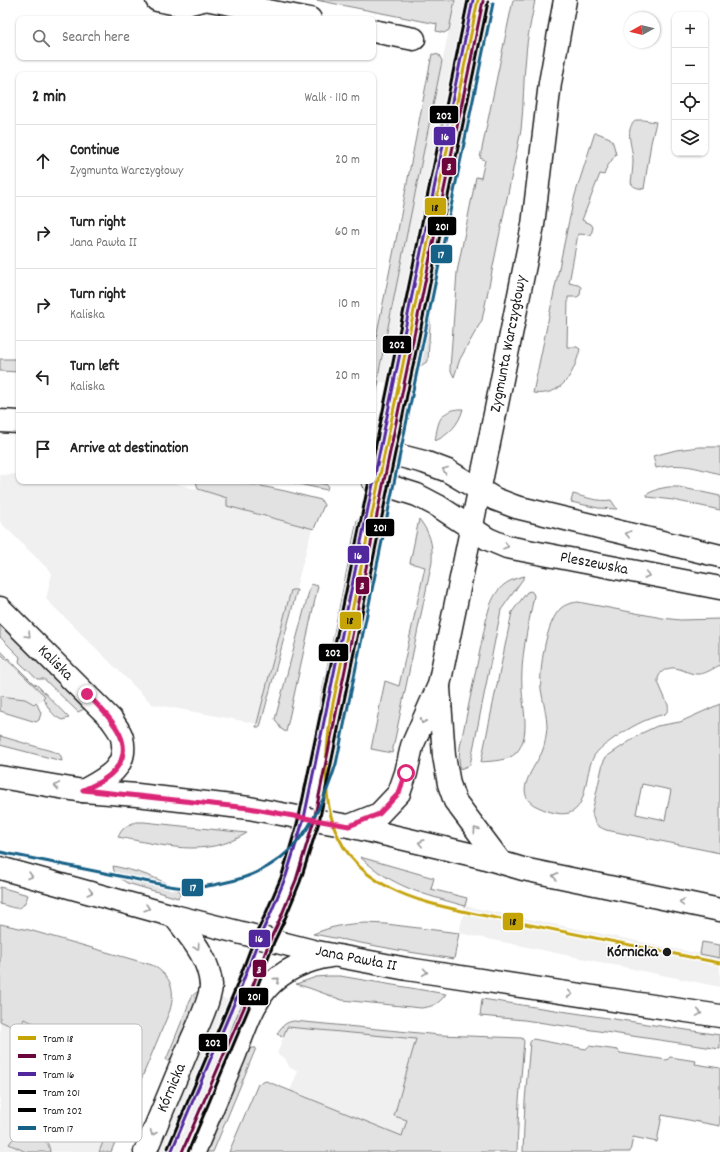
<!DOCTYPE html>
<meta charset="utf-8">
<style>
:root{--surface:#fff;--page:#f6f6f6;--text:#222;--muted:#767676;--line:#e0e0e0}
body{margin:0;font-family:Dekko,sans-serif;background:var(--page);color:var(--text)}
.controls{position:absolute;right:12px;top:12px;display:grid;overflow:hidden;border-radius:8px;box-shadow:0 1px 3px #0004}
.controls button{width:36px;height:36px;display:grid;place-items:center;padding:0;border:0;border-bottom:1px solid var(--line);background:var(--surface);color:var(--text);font:20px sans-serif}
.compass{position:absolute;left:624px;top:12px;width:36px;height:36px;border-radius:50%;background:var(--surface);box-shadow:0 1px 3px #0004;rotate:262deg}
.stop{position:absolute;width:12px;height:12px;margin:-9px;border:3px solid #db2777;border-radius:50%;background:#fff}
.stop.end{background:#db2777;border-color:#fff;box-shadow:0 1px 4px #0008}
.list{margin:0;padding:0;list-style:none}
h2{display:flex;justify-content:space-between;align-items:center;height:52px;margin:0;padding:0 16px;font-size:17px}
h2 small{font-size:13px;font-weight:400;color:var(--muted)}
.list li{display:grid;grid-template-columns:26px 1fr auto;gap:12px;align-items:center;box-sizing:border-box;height:72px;padding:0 16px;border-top:1px solid var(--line)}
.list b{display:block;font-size:15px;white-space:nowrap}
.list p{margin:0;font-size:13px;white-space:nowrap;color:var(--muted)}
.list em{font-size:13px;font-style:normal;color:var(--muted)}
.icon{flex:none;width:22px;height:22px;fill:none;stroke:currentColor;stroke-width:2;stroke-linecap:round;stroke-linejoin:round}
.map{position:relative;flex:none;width:720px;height:1152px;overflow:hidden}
.search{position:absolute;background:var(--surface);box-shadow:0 1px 3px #0004;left:16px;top:16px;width:360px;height:44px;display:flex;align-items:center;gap:10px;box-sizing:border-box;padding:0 14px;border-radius:8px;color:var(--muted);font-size:15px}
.panel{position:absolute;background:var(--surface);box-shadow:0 1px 3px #0004;left:16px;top:72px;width:360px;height:412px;border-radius:8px}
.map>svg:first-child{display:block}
.built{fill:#f0f0f0}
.green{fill:#e2e2e2;stroke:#7f7f7f;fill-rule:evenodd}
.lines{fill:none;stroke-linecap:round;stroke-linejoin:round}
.street-casing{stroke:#1c1c1c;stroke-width:25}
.secondary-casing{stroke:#1c1c1c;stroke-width:25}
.street{stroke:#fff;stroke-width:22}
.secondary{stroke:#fff;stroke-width:22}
.tram-1-casing{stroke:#fff;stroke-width:6}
.tram-2-casing{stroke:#fff;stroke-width:6}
.tram-3-casing{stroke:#fff;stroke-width:6}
.tram-4-casing{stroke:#fff;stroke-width:6}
.tram-5-casing{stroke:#fff;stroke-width:6}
.tram-6-casing{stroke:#fff;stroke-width:6}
.tram-1{stroke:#c5a407;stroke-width:3}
.tram-2{stroke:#6d053d;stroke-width:3}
.tram-3{stroke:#51279e;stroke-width:3}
.tram-4{stroke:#000;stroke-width:3}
.tram-5{stroke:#000;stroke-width:3}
.tram-6{stroke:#166187;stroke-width:3}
.oneway{stroke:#999}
.route{stroke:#db2777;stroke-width:5}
.stop-dot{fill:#1c1c1c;stroke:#fff;stroke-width:1.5}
.labels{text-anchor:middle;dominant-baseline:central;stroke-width:3;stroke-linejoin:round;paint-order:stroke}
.street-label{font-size:16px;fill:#1c1c1c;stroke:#fff}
.stop-label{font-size:16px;font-weight:bold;fill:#1c1c1c;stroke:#fff;text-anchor:end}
.key{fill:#fff;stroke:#bbb;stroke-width:1}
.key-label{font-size:11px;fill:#1c1c1c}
.line-badge{stroke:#fff;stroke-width:1.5}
.badge-label{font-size:11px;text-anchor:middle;font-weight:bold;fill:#fff}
.pale-badge-label{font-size:11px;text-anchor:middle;font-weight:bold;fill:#111}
</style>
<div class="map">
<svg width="720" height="1152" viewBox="0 0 720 1152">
<rect width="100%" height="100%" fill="#fff"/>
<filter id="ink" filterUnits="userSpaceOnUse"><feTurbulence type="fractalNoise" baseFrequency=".025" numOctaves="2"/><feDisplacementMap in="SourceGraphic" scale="8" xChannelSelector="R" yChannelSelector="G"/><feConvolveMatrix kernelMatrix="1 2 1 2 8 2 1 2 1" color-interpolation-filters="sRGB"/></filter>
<g filter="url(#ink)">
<!-- built -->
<g class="built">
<path d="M455 0H487L406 387 377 381Z"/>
<path d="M19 474V481H172L174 483 227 498V506L312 529 259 724 152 704 121 673 46 599 52 573 0 522V475Z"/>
<path d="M0 652 46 697 37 703 0 697Z"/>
<path d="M465 906 720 958V987L459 933Z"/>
<path d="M0 935 134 1066 99 1152H0Z"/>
<path d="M215 996 248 1005 187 1152H154Z"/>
<path d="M287 1027 416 1039 394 1116 407 1120 402 1137 290 1091 298 1071 290 1068 285 1058 277 1054Z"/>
</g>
<!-- green -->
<g class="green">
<path d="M316 0H455L449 30 444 33 436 31 437 24Z"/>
<path d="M513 0H535C532 18 527 37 526 55 523 80 524 105 521 130L482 320 460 359 454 377 450 369 457 272 476 177 481 178 485 160 480 158Z"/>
<path d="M432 54 439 55 442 61 377 381H379L376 395 373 394V352L398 230Z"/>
<path d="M637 120H643L656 122 651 143 644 189C638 188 634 188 631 183 632 175 633 167 633 160 633 148 623 127 637 120Z"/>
<path d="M595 132 610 138 613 143 616 154 607 167 604 175 600 174 582 220 591 224 593 227 591 235 578 234 569 283 578 285 581 287 580 295 577 297H568L567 347H577L580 349C574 374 562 397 533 393L568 225 575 195Z"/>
<path d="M429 286 432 287 428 361 416 369 410 401H406Z"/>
<path d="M0 359H19V372L0 371Z"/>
<path d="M458 409H463C459 424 449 435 435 441 438 424 438 412 458 409Z"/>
<path d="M699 447H720V474C696 468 681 462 656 468L653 456 676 450Z"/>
<path d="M196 481H237L285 491 321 500 324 505 314 529 227 506V498L198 489Z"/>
<path d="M284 481H311L328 485 327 490Z"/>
<path d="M668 487H679L720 496V510L673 500 648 497 647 495V494L658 489Z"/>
<path d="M573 494C585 497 598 502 611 500L617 509 598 508 571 502Z"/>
<path d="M419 519C430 533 433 543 432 562L392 753 371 749 385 681 399 686 425 567 410 563Z"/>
<path d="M357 520 367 522 329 710 319 707Z"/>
<path d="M525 576 501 610 470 765 460 769 459 758 460 747 487 616C493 593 501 581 525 576Z"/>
<path d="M311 584 318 586 286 732 281 729 275 719Z"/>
<path d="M291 590H297L260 727H256Z"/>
<path d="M531 591 533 593 534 596C528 627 520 658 522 690 523 709 531 737 516 753 508 761 492 761 481 762L511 617 512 612 527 592Z"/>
<path d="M578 602 662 618 680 620 720 619V665C714 668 707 673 700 674 690 675 683 669 675 668 666 667 657 673 658 682L668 705C669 709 668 711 665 714 644 719 631 727 613 739 608 743 601 747 597 752 583 767 590 807 569 813 558 816 544 810 534 805 513 792 535 767 542 752 545 745 546 736 547 728 547 715 543 702 541 689 539 670 546 621 561 608 566 604 571 603 578 602Z"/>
<path d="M0 624 78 703 84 709 78 712 44 679H37L19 662 20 657 0 637Z"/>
<path d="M0 650 34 684 37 685 69 718 62 720C52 716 48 707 43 698L45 696 0 653Z"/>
<path d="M0 696 25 699 34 704 36 702 41 713 39 720 36 722 0 711Z"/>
<path d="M720 704V853L606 830C596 826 594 823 592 812L603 763 606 757 642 733 657 726 680 722ZM642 784 671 790 665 820 636 814Z"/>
<path d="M0 736 58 753 61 756 62 761 0 745Z"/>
<path d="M136 822H144L247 833C205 859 163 845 118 837 122 828 127 825 136 822Z"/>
<path d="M360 857 434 878 431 889 467 898 465 906C423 894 394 888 360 857Z"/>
<path d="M113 866C137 871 161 878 181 892L178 898 127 883 117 876 114 871Z"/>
<path d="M0 887 28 895C22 914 16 908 0 904Z"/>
<path d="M366 923 386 924 459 933 454 959 403 951 313 934C333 926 345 924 366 923Z"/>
<path d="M0 924 29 930 152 965C171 976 176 989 170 1010L111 1152H99L134 1066 24 1019 19 1030 0 1021Z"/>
<path d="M702 942 720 945V958L700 954Z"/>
<path d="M328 976H340L446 994C439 1004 432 1007 421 1008L342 1000 309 988 296 984 316 977Z"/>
<path d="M197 992H200L175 1064 166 1060 192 996Z"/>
<path d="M482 999 720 1035V1049L524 1020 480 1016Z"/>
<path d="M294 1021 440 1035 522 1038 524 1041 519 1101 517 1152H229L258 1084 266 1081 402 1136 407 1120 394 1116 416 1039 287 1027 283 1037 277 1034C281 1027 285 1022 294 1021Z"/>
<path d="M533 1039 586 1049 589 1046 618 1050 620 1053 667 1060 670 1057 696 1061 695 1064 720 1068V1126L662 1115 657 1142 633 1137 630 1152H523L525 1101 530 1042Z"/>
<path d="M248 1048H256L213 1152H202Z"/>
<path d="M27 1132C38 1133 49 1139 50 1152H26L9 1144C14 1137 18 1134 27 1132Z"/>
</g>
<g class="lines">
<defs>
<g id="street">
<path d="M157 0 182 5 203 0"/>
<path d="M210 0 310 19"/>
<path d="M373 31 414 39"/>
<path d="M0 421 19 422"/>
<path d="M373 449 424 462 448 471 495 499 516 507 720 556"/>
<path d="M373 481 417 495 438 506 488 539 507 547 720 588"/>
<path d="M0 608 111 719C115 725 121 732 122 738 129 768 105 779 83 791"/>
<path d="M439 688 444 756 449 784 455 801 500 861"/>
<path d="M349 826 379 814 399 793 406 773 412 746 439 685 496 409 533 225 550 83 565 0"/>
<path d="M145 1152C161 1114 176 1077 192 1039 198 1026 211 998 211 985 209 957 190 937 174 916"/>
</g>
<g id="secondary">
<path d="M0 777 83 791 137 795 249 808 314 820 349 826 482 857 523 869 720 910"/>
<path d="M0 868 174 916 317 952 407 969 720 1016"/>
<path d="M194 1152C207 1120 221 1088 234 1057 243 1034 251 1007 267 988 284 969 307 960 331 956"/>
</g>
</defs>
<!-- street casing -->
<use href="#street" class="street-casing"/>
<!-- secondary casing -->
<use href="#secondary" class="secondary-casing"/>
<!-- street -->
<use href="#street" class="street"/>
<!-- secondary -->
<use href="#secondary" class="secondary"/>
<defs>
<path id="tram-1" d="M478 0 331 713C322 782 318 852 390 888 415 901 444 907 471 913L720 963"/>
<path id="tram-2" d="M182 1152 249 996 270 940 280 919 296 880 314 820 483 1"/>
<path id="tram-3" d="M172 1150 239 992 260 936 270 915 286 876 304 818 473 0"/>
<path id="tram-4" d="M188 1152 253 998 274 942 284 921 300 882 319 822 488 2"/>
<g id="tram-5">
<path d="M373 459 468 0"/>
<path d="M168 1148 235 990 256 934 266 913 282 875 299 817 369 481"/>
</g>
<path id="tram-6" d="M0 852 169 886C186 889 206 887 223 883 290 870 317 825 336 764L493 3"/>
</defs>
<!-- tram-1 casing -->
<use href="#tram-1" class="tram-1-casing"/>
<!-- tram-2 casing -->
<use href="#tram-2" class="tram-2-casing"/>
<!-- tram-3 casing -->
<use href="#tram-3" class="tram-3-casing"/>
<!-- tram-4 casing -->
<use href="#tram-4" class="tram-4-casing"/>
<!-- tram-5 casing -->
<use href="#tram-5" class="tram-5-casing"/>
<!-- tram-6 casing -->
<use href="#tram-6" class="tram-6-casing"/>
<!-- tram-1 -->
<use href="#tram-1" class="tram-1"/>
<!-- tram-2 -->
<use href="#tram-2" class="tram-2"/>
<!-- tram-3 -->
<use href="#tram-3" class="tram-3"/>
<!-- tram-4 -->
<use href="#tram-4" class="tram-4"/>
<!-- tram-5 -->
<use href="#tram-5" class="tram-5"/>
<!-- tram-6 -->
<use href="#tram-6" class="tram-6"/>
</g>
<!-- one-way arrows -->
<defs><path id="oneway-chevron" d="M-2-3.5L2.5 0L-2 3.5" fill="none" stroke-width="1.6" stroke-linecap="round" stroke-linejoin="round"/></defs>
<g class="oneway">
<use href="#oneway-chevron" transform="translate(445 470) rotate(-158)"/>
<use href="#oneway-chevron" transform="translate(628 534) rotate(-167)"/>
<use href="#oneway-chevron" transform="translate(506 546) rotate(19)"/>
<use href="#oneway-chevron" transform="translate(647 575) rotate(11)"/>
<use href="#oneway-chevron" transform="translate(28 635) rotate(45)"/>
<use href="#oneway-chevron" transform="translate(423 721) rotate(114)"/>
<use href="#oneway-chevron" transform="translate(57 786) rotate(-171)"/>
<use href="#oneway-chevron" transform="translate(476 830) rotate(-127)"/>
<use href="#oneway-chevron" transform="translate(421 843) rotate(-167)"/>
<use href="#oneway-chevron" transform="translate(30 876) rotate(16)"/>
<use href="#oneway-chevron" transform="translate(555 876) rotate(-168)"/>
<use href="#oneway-chevron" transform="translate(90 892) rotate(14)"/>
<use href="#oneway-chevron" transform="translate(682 902) rotate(-168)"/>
<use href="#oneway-chevron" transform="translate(147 908) rotate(16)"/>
<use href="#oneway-chevron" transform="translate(197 947) rotate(56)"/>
<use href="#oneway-chevron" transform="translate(425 972) rotate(8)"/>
<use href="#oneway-chevron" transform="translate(277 980) rotate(-41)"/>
<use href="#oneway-chevron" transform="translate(570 994) rotate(8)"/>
<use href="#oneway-chevron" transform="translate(699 1013) rotate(9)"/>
<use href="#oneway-chevron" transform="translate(153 1133) rotate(113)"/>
</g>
</g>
<g class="lines" filter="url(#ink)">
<!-- route -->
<path class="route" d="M87 694C106 714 140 743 114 771 106 780 94 785 83 790L249 808 349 826 379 814 399 793 406 773"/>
</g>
<!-- markers -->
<circle class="stop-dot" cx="667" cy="952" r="5"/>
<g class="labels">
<!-- street labels -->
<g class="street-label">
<text transform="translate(509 344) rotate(-79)">Zygmunta Warczygłowy</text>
<text transform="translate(594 564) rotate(11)">Pleszewska</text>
<text transform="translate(55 663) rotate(45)">Kaliska</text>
<text transform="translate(356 959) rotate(11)">Jana Pawła II</text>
<text transform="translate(172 1088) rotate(-67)">Kórnicka</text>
</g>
<!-- stop labels -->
<g class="stop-label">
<text x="658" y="952">Kórnicka</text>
</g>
</g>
<!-- legend -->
<rect x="10" y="1024" width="132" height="118" rx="6" class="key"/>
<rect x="18" y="1036" width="18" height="4" fill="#c5a407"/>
<rect x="18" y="1054" width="18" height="4" fill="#6d053d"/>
<rect x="18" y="1072" width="18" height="4" fill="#51279e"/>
<rect x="18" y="1090" width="18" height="4" fill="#000"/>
<rect x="18" y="1108" width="18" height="4" fill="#000"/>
<rect x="18" y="1126" width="18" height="4" fill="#166187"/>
<g class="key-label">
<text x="43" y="1042">Tram 18</text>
<text x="43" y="1060">Tram 3</text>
<text x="43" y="1078">Tram 16</text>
<text x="43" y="1096">Tram 201</text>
<text x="43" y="1114">Tram 202</text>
<text x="43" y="1132">Tram 17</text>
</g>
<g class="line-badge">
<rect x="429" y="105" width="30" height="19" rx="4" fill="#000"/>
<rect x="433" y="126" width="23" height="20" rx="4" fill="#51279e"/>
<rect x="441" y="157" width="16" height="19" rx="4" fill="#6d053d"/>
<rect x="424" y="197" width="23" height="19" rx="4" fill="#c5a407"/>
<rect x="427" y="216" width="30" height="20" rx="4" fill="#000"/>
<rect x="430" y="244" width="23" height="20" rx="4" fill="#166187"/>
<rect x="382" y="335" width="30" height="19" rx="4" fill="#000"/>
<rect x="365" y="518" width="30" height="19" rx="4" fill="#000"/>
<rect x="347" y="545" width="23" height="19" rx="4" fill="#51279e"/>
<rect x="355" y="576" width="15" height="19" rx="4" fill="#6d053d"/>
<rect x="339" y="611" width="23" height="19" rx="4" fill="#c5a407"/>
<rect x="318" y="643" width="31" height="19" rx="4" fill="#000"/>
<rect x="181" y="878" width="23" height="19" rx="4" fill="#166187"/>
<rect x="502" y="912" width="22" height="19" rx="4" fill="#c5a407"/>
<rect x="248" y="929" width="23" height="19" rx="4" fill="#51279e"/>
<rect x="252" y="959" width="15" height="19" rx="4" fill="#6d053d"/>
<rect x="238" y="987" width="31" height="19" rx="4" fill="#000"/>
<rect x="198" y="1033" width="30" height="19" rx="4" fill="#000"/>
</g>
<g class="badge-label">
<text x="444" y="119">202</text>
<text x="445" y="140">16</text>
<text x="449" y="170">3</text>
<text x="442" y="230">201</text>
<text x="441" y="258">17</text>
<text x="397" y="348">202</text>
<text x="380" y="531">201</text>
<text x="358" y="559">16</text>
<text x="362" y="589">3</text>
<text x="333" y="656">202</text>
<text x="193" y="891">17</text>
<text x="259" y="942">16</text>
<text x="259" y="973">3</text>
<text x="254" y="1000">201</text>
<text x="213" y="1046">202</text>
</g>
<g class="pale-badge-label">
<text x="435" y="211">18</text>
<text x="350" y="624">18</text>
<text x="513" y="925">18</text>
</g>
</svg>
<div class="controls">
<button>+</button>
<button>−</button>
<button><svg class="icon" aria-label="locate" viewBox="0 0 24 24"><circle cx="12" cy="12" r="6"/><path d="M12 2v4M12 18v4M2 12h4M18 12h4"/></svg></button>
<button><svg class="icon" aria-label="layers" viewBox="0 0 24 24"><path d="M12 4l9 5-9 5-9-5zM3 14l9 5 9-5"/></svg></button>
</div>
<svg class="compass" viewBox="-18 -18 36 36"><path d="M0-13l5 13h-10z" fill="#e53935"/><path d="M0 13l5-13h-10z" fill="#767676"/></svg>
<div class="stop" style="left:406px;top:773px"></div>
<div class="stop end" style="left:87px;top:694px"></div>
<div class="search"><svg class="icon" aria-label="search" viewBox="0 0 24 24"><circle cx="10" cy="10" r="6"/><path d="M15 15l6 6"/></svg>Search here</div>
<section class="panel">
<h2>2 min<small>Walk · 110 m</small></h2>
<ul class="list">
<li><svg class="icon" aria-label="ahead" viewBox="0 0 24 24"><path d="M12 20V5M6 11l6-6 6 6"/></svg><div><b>Continue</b><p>Zygmunta Warczygłowy</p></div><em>20 m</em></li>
<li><svg class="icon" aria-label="right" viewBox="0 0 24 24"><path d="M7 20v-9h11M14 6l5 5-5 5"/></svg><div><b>Turn right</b><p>Jana Pawła II</p></div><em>60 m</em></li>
<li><svg class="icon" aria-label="right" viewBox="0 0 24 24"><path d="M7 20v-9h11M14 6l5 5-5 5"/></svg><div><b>Turn right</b><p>Kaliska</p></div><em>10 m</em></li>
<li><svg class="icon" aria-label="left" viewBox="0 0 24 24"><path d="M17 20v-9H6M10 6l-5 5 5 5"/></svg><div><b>Turn left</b><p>Kaliska</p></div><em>20 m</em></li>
<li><svg class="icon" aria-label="arrive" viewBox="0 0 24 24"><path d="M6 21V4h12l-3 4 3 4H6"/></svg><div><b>Arrive at destination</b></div></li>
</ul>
</section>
</div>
